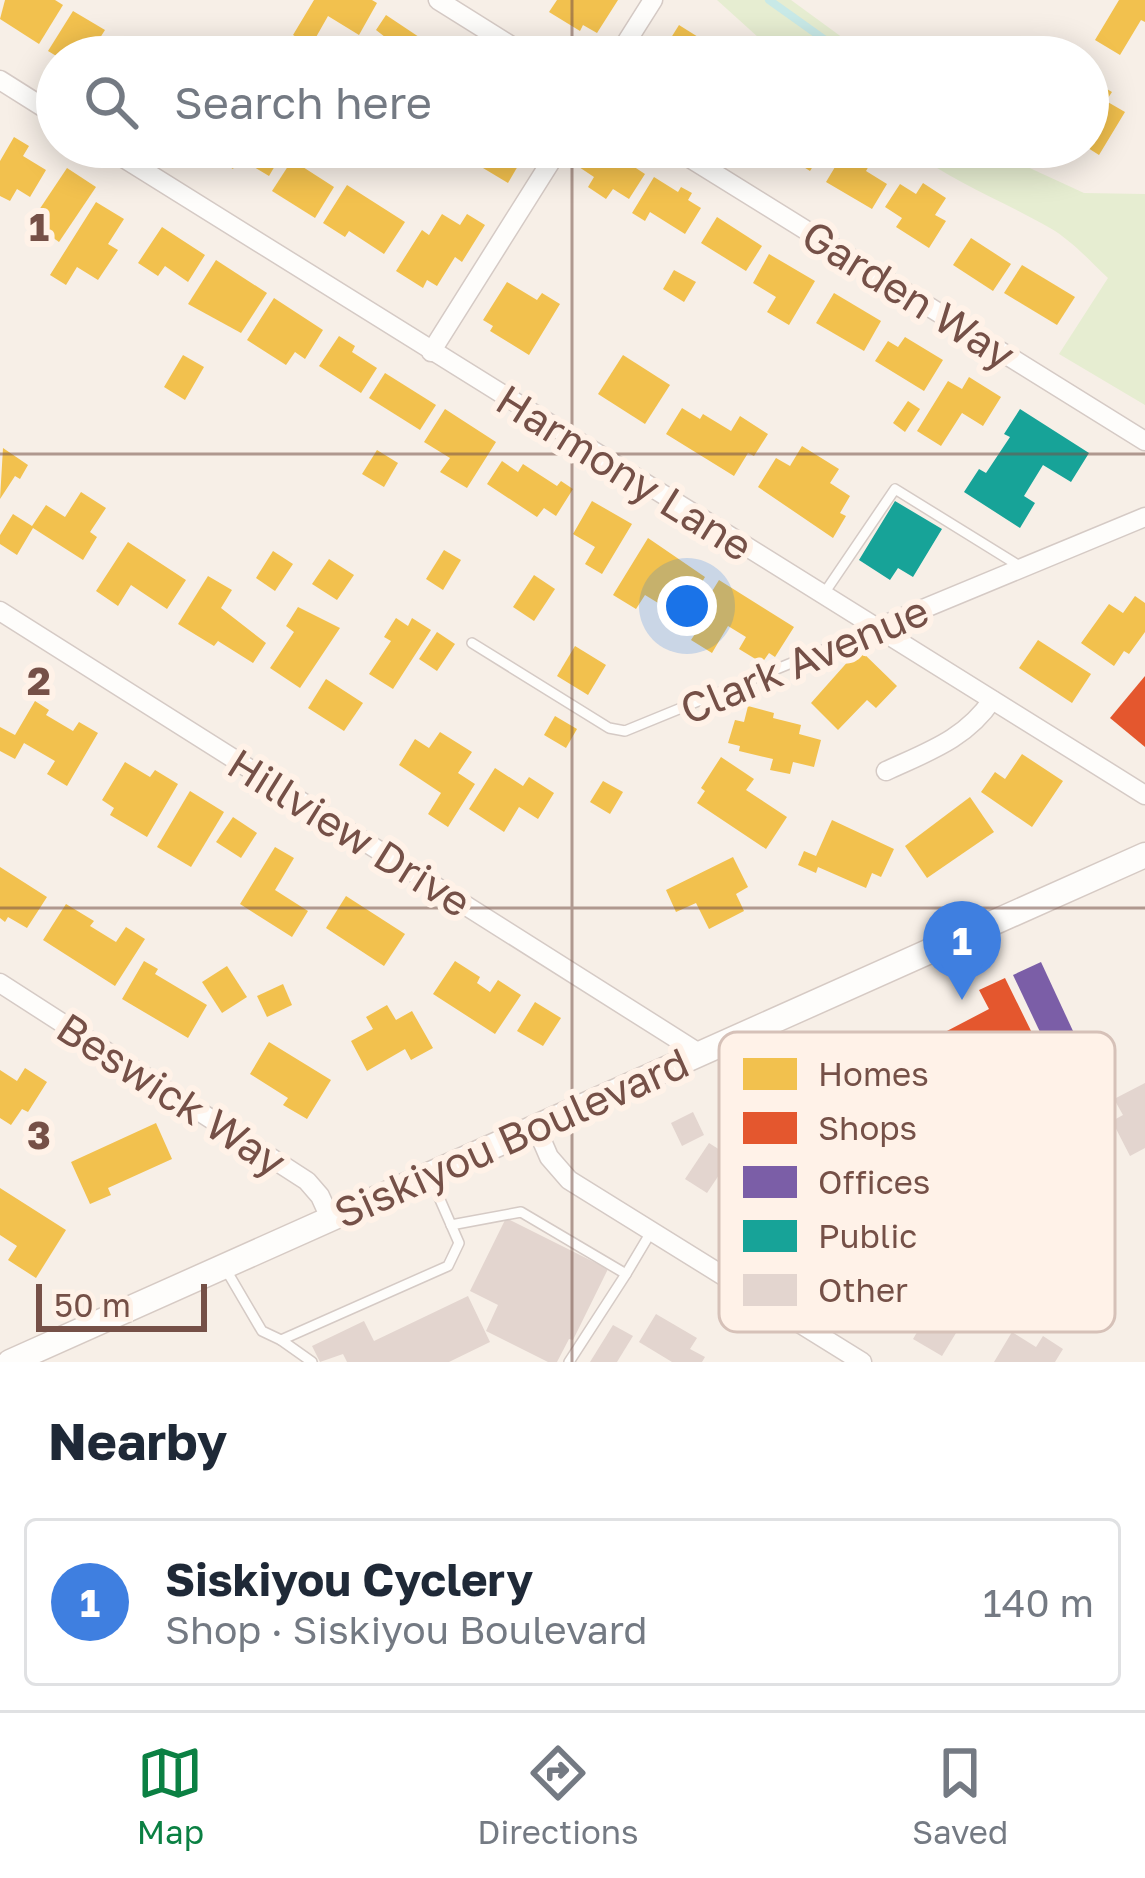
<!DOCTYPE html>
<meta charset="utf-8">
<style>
:root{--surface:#fff;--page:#f2f2f3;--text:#1f2937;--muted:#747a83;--line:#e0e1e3;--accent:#0b8043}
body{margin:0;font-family:"Golos Text",sans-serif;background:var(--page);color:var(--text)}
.scale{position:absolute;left:36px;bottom:30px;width:171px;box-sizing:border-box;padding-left:12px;border:6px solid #755047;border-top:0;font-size:33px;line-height:42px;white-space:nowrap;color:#755047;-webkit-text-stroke:9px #fff2e8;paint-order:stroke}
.you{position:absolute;left:687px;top:606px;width:42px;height:42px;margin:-30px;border:9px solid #fff;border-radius:50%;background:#1a73e8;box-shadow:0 0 0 18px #1a73e833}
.badge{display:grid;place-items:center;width:78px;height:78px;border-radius:50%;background:var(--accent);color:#fff;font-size:39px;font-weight:700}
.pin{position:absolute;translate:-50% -99px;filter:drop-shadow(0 3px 6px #0008)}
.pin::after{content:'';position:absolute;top:63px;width:42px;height:36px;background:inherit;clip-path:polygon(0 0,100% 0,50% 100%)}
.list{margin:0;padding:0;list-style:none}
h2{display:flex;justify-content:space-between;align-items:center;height:156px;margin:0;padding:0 48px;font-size:51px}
h2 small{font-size:39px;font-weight:400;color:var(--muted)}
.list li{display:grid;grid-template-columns:78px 1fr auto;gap:36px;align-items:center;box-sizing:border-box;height:168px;margin:0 24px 24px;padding:0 24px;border:3px solid var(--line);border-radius:12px}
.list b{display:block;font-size:45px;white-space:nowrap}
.list p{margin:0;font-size:39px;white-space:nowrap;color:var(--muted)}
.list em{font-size:39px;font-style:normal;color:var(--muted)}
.icon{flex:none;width:66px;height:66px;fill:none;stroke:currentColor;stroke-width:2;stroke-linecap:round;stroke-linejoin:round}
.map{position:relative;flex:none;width:1145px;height:1362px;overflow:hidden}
.search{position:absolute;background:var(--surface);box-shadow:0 6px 30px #0003;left:36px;right:36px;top:36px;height:132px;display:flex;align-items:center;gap:30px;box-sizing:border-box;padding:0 42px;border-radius:66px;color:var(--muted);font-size:45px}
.sheet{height:348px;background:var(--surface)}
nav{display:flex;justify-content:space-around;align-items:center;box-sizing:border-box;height:168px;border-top:3px solid var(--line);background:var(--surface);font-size:33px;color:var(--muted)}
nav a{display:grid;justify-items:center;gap:6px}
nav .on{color:var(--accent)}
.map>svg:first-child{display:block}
.green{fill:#e6edd1}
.homes{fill:#f2c14e}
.shops{fill:#e4572e}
.offices{fill:#7b5ea7}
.public{fill:#17a398}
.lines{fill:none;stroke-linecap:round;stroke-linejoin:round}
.stream{stroke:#c8e9e7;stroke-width:8}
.building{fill:#e3d5cf}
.lane-casing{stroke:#d5cac5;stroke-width:12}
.street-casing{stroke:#d5cac5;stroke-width:21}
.secondary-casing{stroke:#d6cac4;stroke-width:27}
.lane{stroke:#fefdfb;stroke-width:9}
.street{stroke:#fefdfb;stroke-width:18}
.secondary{stroke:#fefdfb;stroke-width:24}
.grid{fill:none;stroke:#755047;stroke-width:3;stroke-opacity:0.55}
.labels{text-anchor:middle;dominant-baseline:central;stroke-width:12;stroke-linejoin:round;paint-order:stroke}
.street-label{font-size:42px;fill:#755047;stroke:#fff2e8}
.key{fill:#fff2e8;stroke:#d6c1b8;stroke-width:3}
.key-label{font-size:33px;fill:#755047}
.grid-label{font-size:39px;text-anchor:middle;font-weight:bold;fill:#755047;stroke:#fff2e8;stroke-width:12;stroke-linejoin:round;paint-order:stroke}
</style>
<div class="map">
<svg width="1145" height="1362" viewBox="0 0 1145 1362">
<rect width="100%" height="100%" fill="#f7efe7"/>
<!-- green -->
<g class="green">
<path d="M717 0H791L869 57H780Z"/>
<path d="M907 147H996L1021 164 1084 193 1145 194V405L1059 354 1108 278C1090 261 1071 240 1050 228 1002 200 951 182 907 147Z"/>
</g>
<!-- homes -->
<g class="homes">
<path d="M5 0H55L63 5 39 44 0 19Z"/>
<path d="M314 0H372L377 3 359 35 328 16 311 46 293 35Z"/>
<path d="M557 0H618L597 33 583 25 580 31 549 12Z"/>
<path d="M1119 0H1145V22L1141 20 1120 55 1095 40Z"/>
<path d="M73 11 105 30 98 41 116 52 112 57H58L48 51Z"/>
<path d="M386 15 425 41 415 57H373L385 37 376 30Z"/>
<path d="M679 25 714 47 708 57H659Z"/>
<path d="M1093 81 1112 92 1106 101 1125 112 1099 155 1088 148V89Z"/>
<path d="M14 137 29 146 23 156 46 170 30 197 17 189 10 201 0 196V161Z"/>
<path d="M224 147H286L269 176 239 158 233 169 217 159Z"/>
<path d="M495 147H529L508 183 483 168Z"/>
<path d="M593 147H604L645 174 629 199 613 189 606 199 588 187 594 177 579 167Z"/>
<path d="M772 147H825L810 171Z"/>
<path d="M847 147 878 150 866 171 887 184 872 209 826 182Z"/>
<path d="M292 160 334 187 315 218 272 191Z"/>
<path d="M67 168 96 187 59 242 31 222Z"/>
<path d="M654 177 678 192 681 187 692 193 688 200 701 208 685 234 650 212 645 221 632 213Z"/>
<path d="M923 183 946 198 935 215 946 221 929 248 896 227 902 218 885 207 900 184 916 194Z"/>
<path d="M347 185 405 222 384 254 349 231 345 237 323 223Z"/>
<path d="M96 202 124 219 108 244 118 250 98 280 77 267 66 285 50 275Z"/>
<path d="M442 214 460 225 467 214 485 225 462 262 455 257 437 286 427 280 423 288 396 271 422 230 429 235Z"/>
<path d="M717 217 762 246 746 271 701 243Z"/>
<path d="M162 227 205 255 188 282 165 266 158 276 138 263Z"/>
<path d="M971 238 1011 264 993 291 953 265Z"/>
<path d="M769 254 815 281 789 325 767 312 776 297 753 283Z"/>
<path d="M216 260 267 293 241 333 188 304Z"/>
<path d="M1022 265 1075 297 1057 325 1004 293Z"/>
<path d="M674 270 696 282 684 302 663 289Z"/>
<path d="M507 282 537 300 542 293 560 304 529 355 490 331 493 326 483 320Z"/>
<path d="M834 293 881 321 864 351 816 323Z"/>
<path d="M274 298 323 330 305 359 295 352 286 365 247 340Z"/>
<path d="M339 336 355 346 352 352 377 368 361 393 319 366Z"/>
<path d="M905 337 943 360 924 391 875 361 888 341 898 347Z"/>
<path d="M183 355 204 367 185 400 164 387Z"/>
<path d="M623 355 670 385 645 424 598 394Z"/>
<path d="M385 373 436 405 420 430 369 398Z"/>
<path d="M969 377 1001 397 983 426 962 413 941 446 917 431 948 381 962 389Z"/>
<path d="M908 401 920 409 905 432 893 423Z"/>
<path d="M682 408 700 419 703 414 731 431 740 416 768 434 754 456 748 453 734 476 666 434Z"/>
<path d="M445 409 496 442 467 488 440 472 450 458 424 442Z"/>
<path d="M802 446 839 469 830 483 850 496 840 513 846 516 833 538 758 487 776 458 790 466Z"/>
<path d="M3 448 28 465 20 479 15 476 0 499Z"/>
<path d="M377 450 398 463 384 487 362 474Z"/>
<path d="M502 461 518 472 523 464 557 486 561 481 573 489 556 516 544 508 537 517 487 484Z"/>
<path d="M81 492 106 508 90 532 97 537 83 560 33 528 17 555 0 544V535L13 514 32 526 46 505 65 517Z"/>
<path d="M592 501 632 524 602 574 585 564 595 547 573 534Z"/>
<path d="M648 538 705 577 681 617 645 595 636 609 613 595Z"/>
<path d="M128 542 186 580 167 609 131 585 118 606 96 591Z"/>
<path d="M444 550 461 560 443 590 426 579Z"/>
<path d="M273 551 293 564 275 591 256 578Z"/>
<path d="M329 559 354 575 337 600 312 584Z"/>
<path d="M534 575 555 589 534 621 513 607Z"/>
<path d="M208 576 232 590 221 608 266 643 253 663 218 641 214 646 178 624Z"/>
<path d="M719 580 794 627 775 657 769 653 762 663 739 649 746 637 728 626 712 653 691 640 708 614 701 609Z"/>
<path d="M1135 596 1145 603V632L1129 654 1124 651 1114 666 1081 643 1109 604 1123 613Z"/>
<path d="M298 607 340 628 300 688 270 668 294 632 286 626Z"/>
<path d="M396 618 408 626 412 618 431 630 393 689 369 674 391 641 384 637Z"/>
<path d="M437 632 455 644 437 671 419 659Z"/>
<path d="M1038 640 1091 674 1072 703 1019 668Z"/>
<path d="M575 646 606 665 588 695 557 676Z"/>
<path d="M859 649 897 686 876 708 867 700 838 730 811 703Z"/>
<path d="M326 679 363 703 344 731 308 708Z"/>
<path d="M35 701 49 710 46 715 73 731 79 722 98 733 67 786 47 774 55 761 24 743 15 759 0 751V727L15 735Z"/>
<path d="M748 706 774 713 773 718 801 725 799 734 821 740 814 767 793 762 790 774 770 770 773 759 739 751 740 746 728 743 735 720 744 722Z"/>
<path d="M555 716 577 729 566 748 544 735Z"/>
<path d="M440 732 472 752 458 773 475 784 448 827 428 814 441 793 399 765 415 739 429 748Z"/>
<path d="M1022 754 1063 781 1032 827 981 792 995 772 1005 779Z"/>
<path d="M721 757 754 779 746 790 787 817 766 849 697 803 705 791 701 788Z"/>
<path d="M125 762 150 777 155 770 178 784 147 837 110 815 114 808 102 800Z"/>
<path d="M495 768 523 786 529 777 554 793 538 819 519 807 504 832 469 809Z"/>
<path d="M603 781 623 792 610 814 590 802Z"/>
<path d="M190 791 224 812 191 867 157 847Z"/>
<path d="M970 797 994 832 927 878 905 846Z"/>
<path d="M233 817 257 833 241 858 216 842Z"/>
<path d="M832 820 894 849 881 877 872 873 866 888 818 867 816 873 798 865 804 851 816 856Z"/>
<path d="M275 847 294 858 275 890 308 911 292 937 240 904Z"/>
<path d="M733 857 748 887 736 894 744 911 709 929 696 903 676 912 666 890Z"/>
<path d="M0 867 47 897 27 928 8 917 5 922 0 918Z"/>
<path d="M346 896 405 934 384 966 326 928Z"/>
<path d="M66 904 94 921 90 926 116 942 126 927 145 939 115 986 43 940Z"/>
<path d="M144 961 158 969 155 974 207 1005 188 1038 122 999Z"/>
<path d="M455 961 480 977 477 983 490 992 498 980 521 995 495 1034 433 994Z"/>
<path d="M227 966 247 997 222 1013 202 982Z"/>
<path d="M283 984 292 1005 267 1017 257 996Z"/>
<path d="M535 1002 561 1018 543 1046 517 1031Z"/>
<path d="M387 1005 396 1020 412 1011 433 1048 411 1060 405 1049 367 1071 351 1041 373 1029 366 1017Z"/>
<path d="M269 1042 331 1080 307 1119 283 1105 288 1098 250 1074Z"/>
<path d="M25 1068 47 1082 28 1112 22 1109 11 1125 0 1118V1070L17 1081Z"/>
<path d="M156 1123 172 1159 108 1188 111 1195 90 1204 71 1162Z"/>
<path d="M0 1188 66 1230 36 1278 8 1260 17 1246 0 1235Z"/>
</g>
<!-- shops -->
<g class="shops">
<path d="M1145 676V747L1110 718Z"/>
<path d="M1005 978 1036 1041 966 1075 945 1032 989 1009 979 990Z"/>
</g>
<!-- offices -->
<path class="offices" d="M1041 962 1086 1059 1059 1072 1013 975Z"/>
<!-- public -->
<g class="public">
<path d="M1020 409 1089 453 1071 482 1043 465 1024 496 1035 503 1020 528 964 492 979 469 986 473 1010 437 1004 434Z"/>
<path d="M895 501 942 529 913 577 898 568 890 580 859 560Z"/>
</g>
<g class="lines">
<!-- stream -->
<g class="stream">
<path d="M769 0 849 57"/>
<path d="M984 147 1001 157"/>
</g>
</g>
<!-- building -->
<g class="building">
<path d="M1145 1083V1148L1130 1156 1112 1121 1123 1115 1114 1099Z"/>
<path d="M693 1112 704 1135 682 1146 671 1123Z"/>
<path d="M709 1143 731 1157 707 1193 685 1179Z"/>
<path d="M506 1218 608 1269 573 1340 569 1339 557 1362H548L486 1331 498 1305 470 1291Z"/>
<path d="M941 1292 970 1310 942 1356 913 1339Z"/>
<path d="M468 1296 490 1342 449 1362H347L343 1354 320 1362 312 1346 364 1321 374 1341Z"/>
<path d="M656 1314 697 1338 690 1349 705 1357 702 1362H672L639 1342Z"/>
<path d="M613 1325 633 1336 617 1362H590Z"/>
<path d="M1012 1332 1036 1347 1043 1336 1063 1349 1055 1362H994Z"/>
</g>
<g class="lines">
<defs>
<g id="lane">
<path d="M823 595 895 489 1021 567"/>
<path d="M472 643 609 728 625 731 877 628"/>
<path d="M451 1225 521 1212 626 1274 569 1362"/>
<path d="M225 1268 262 1331 281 1340 448 1266 459 1243 431 1179"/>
<path d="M626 1274 651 1232"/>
<path d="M281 1340 312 1362"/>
</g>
<g id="street">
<path d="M438 0 529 57"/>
<path d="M617 57 653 0"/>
<path d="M0 80 57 116"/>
<path d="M106 147 1145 795"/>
<path d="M672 147 1145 441"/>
<path d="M431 352 560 147"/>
<path d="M0 611 699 1053"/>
<path d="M877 628 1145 517"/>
<path d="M886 771C927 752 966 739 992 700"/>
<path d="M0 983 307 1181 320 1196 330 1218"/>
<path d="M536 1127 549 1157 569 1180 862 1362"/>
</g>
<path id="secondary" d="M10 1362 1145 855"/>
</defs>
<!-- lane casing -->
<use href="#lane" class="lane-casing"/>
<!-- street casing -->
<use href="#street" class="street-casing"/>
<!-- secondary casing -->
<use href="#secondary" class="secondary-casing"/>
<!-- lane -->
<use href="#lane" class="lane"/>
<!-- street -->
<use href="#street" class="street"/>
<!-- secondary -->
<use href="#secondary" class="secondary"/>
</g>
<!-- grid -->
<path class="grid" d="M572 0V57M572 147V1362M0 454H1145M0 908H1145"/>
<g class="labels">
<!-- street labels -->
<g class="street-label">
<text transform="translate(909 294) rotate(32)">Garden Way</text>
<text transform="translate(625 472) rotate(32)">Harmony Lane</text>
<text transform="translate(804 659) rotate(-23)">Clark Avenue</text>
<text transform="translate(350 832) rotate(32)">Hillview Drive</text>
<text transform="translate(172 1094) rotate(33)">Beswick Way</text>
<text transform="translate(511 1137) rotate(-24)">Siskiyou Boulevard</text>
</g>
</g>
<!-- legend -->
<rect x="719" y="1032" width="396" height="300" rx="18" class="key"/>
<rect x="743" y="1058" width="54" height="32" fill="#f2c14e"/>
<rect x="743" y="1112" width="54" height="32" fill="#e4572e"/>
<rect x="743" y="1166" width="54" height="32" fill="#7b5ea7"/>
<rect x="743" y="1220" width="54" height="32" fill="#17a398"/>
<rect x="743" y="1274" width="54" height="32" fill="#e3d5cf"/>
<g class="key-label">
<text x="818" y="1086">Homes</text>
<text x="818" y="1140">Shops</text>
<text x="818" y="1194">Offices</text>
<text x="818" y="1248">Public</text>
<text x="818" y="1302">Other</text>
</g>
<g class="grid-label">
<text x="39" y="241">1</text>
<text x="39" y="695">2</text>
<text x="39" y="1149">3</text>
</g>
</svg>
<div class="scale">50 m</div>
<div class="you"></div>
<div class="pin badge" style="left:962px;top:1000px;background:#3f7fe0">1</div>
<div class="search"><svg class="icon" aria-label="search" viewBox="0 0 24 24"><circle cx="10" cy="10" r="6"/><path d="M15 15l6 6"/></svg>Search here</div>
</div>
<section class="sheet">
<h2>Nearby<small></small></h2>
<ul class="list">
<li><span class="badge" style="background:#3f7fe0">1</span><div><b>Siskiyou Cyclery</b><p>Shop · Siskiyou Boulevard</p></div><em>140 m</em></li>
</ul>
</section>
<nav>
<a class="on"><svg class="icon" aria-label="map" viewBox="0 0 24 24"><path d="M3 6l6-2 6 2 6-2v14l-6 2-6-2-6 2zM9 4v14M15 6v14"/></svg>Map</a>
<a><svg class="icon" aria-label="directions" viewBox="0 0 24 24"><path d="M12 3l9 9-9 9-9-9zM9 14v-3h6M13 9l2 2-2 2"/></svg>Directions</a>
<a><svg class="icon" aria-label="saved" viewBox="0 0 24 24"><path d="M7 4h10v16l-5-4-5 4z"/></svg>Saved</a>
</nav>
